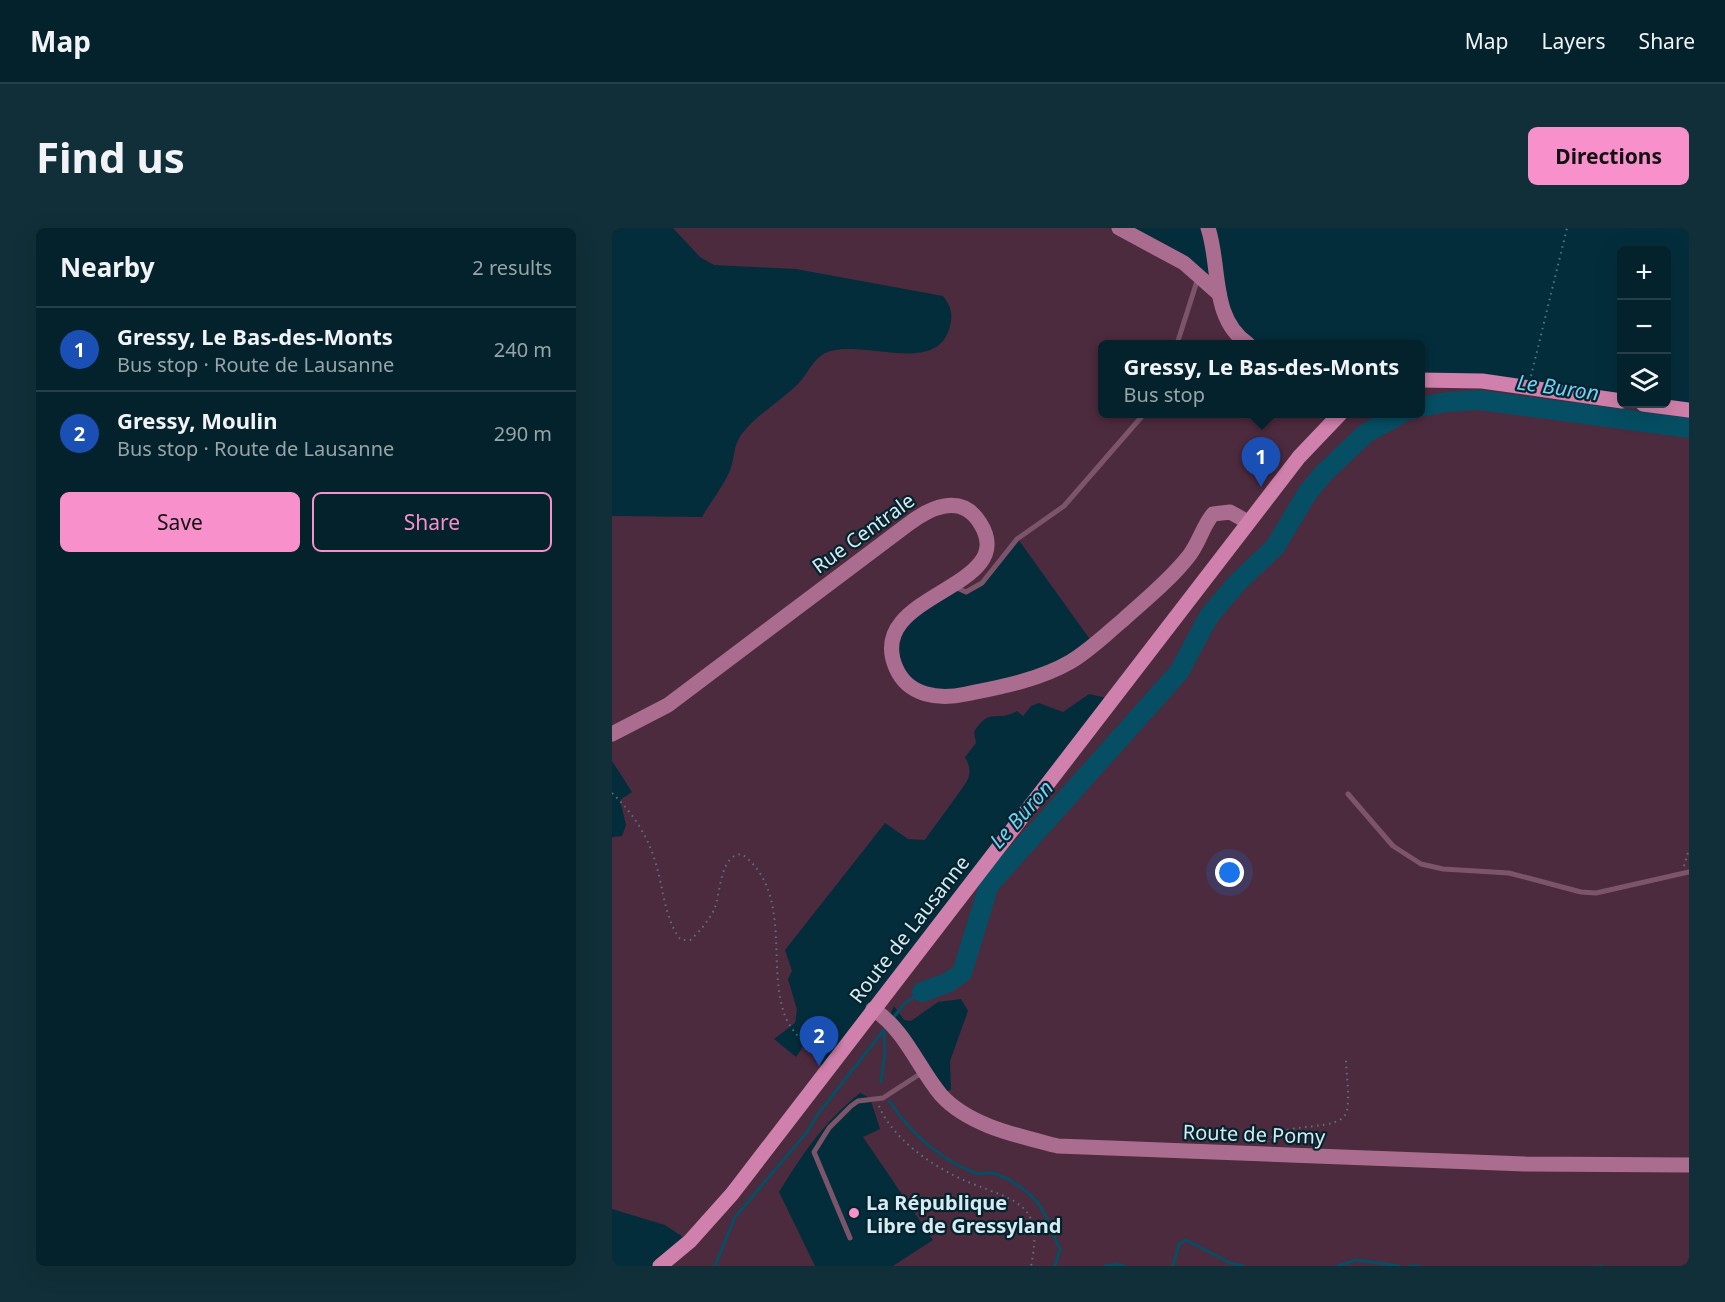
<!DOCTYPE html>
<meta charset="utf-8">
<style>
:root{--surface:#03222c;--page:#112f38;--text:#f1f3f6;--muted:#97a4a9;--line:#243f48;--accent:#f890cb}
body{margin:0;font-family:"Noto Sans",sans-serif;background:var(--page);color:var(--text)}
.controls{position:absolute;right:18px;top:18px;display:grid;overflow:hidden;border-radius:9px;box-shadow:0 6px 24px #0002}
.controls button{width:54px;height:54px;display:grid;place-items:center;padding:0;border:0;border-bottom:2px solid var(--line);background:var(--surface);color:var(--text);font:30px sans-serif}
.you{position:absolute;left:618px;top:645px;width:21px;height:21px;margin:-15px;border:4px solid #fff;border-radius:50%;background:#1a73e8;box-shadow:0 0 0 9px #1a73e833}
.badge{display:grid;place-items:center;width:39px;height:39px;border-radius:50%;background:var(--accent);color:#fff;font-size:20px;font-weight:700}
.pin{position:absolute;translate:-50% -50px;filter:drop-shadow(0 2px 3px #0008)}
.pin::after{content:'';position:absolute;top:32px;width:21px;height:18px;background:inherit;clip-path:polygon(0 0,100% 0,50% 100%)}
.popup{position:absolute;left:486px;top:112px;width:327px;height:78px;box-sizing:border-box;display:grid;place-content:center;border-radius:9px;background:var(--surface);filter:drop-shadow(0 2px 4px #0005);font-size:20px;white-space:nowrap;color:var(--muted)}
.popup b{font-size:22px;color:var(--text)}
.popup::after{content:'';position:absolute;left:50%;top:100%;margin-left:-12px;border:12px solid transparent;border-top-color:var(--surface)}
.list{margin:0;padding:0;list-style:none}
h2{display:flex;justify-content:space-between;align-items:center;height:78px;margin:0;padding:0 24px;font-size:26px}
h2 small{font-size:20px;font-weight:400;color:var(--muted)}
.list li{display:grid;grid-template-columns:39px 1fr auto;gap:18px;align-items:center;box-sizing:border-box;height:84px;padding:0 24px;border-top:2px solid var(--line)}
.list b{display:block;font-size:22px;white-space:nowrap}
.list p{margin:0;font-size:20px;white-space:nowrap;color:var(--muted)}
.list em{font-size:20px;font-style:normal;color:var(--muted)}
.actions{display:flex;gap:12px;padding:18px 24px}
.actions a{flex:1;padding:14px 0;border:2px solid var(--accent);border-radius:9px;text-align:center;font-size:21px;color:var(--accent)}
.actions .main{background:var(--accent);color:#111}
.icon{flex:none;width:33px;height:33px;fill:none;stroke:currentColor;stroke-width:2;stroke-linecap:round;stroke-linejoin:round}
.map{position:relative;flex:none;width:1077px;height:1038px;overflow:hidden;border-radius:9px}
header{display:flex;align-items:center;gap:36px;box-sizing:border-box;height:84px;padding:0 30px;background:var(--surface);border-bottom:2px solid var(--line)}
header strong{font-size:28px}
nav{display:flex;gap:33px;margin-inline-start:auto;font-size:21px}
.intro{display:flex;align-items:center;justify-content:space-between;box-sizing:border-box;height:144px;padding:0 36px}
h1{margin:0;font-size:42px}
.button{padding:15px 27px;border-radius:9px;background:var(--accent);color:#111;font-size:21px;font-weight:700}
main{display:flex;gap:36px;padding:0 36px}
aside{flex:1;background:var(--surface);border-radius:9px;box-shadow:0 6px 24px #0002}
.map>svg:first-child{display:block}
.green{fill:#4d2b3e;fill-rule:evenodd}
.water{fill:#054e63}
.lines{fill:none;stroke-linecap:round;stroke-linejoin:round}
.stream{stroke:#054e63;stroke-width:3}
.river{stroke:#054e63;stroke-width:20}
.path{stroke:#547581;stroke-width:2;stroke-dasharray:1.5 4.5;stroke-linecap:butt}
.lane{stroke:#7c556a;stroke-width:5}
.secondary{stroke:#ab6d8f;stroke-width:15}
.primary{stroke:#cf80ac;stroke-width:15}
.poi-dot{fill:#f890cb;stroke:#05232d;stroke-width:2}
.labels{text-anchor:middle;dominant-baseline:central;stroke-width:4.5;stroke-linejoin:round;paint-order:stroke}
.street-label{font-size:20px;fill:#d5eaf2;stroke:#05232d}
.poi-label{font-size:20px;font-weight:bold;fill:#d5eaf2;stroke:#05232d;text-anchor:start}
.water-label{font-size:21px;font-style:italic;fill:#71d0f3;stroke:#05232d}
</style>
<header>
<strong>Map</strong>
<nav><a>Map</a><a>Layers</a><a>Share</a></nav>
</header>
<div class="intro"><h1>Find us</h1><a class="button">Directions</a></div>
<main>
<aside>
<h2>Nearby<small>2 results</small></h2>
<ul class="list">
<li><span class="badge" style="background:#1a4fb4">1</span><div><b>Gressy, Le Bas-des-Monts</b><p>Bus stop · Route de Lausanne</p></div><em>240 m</em></li>
<li><span class="badge" style="background:#1a4fb4">2</span><div><b>Gressy, Moulin</b><p>Bus stop · Route de Lausanne</p></div><em>290 m</em></li>
</ul>
<div class="actions"><a class="main">Save</a><a>Share</a></div>
</aside>
<div class="map">
<svg width="1077" height="1038" viewBox="0 0 1077 1038">
<rect width="100%" height="100%" fill="#042d3b"/>
<!-- green -->
<path class="green" d="M61 0H507L583 42 636 116H490V186H808V152L1077 182V1038H281L321 1012 251 909 268 901 258 870 248 865C211 895 192 924 167 964L203 1038H48L77 1013 53 997 0 981V609L10 608 14 597 8 572 20 564 0 533V288L90 289C99 273 112 258 118 242 123 230 121 218 129 207 145 186 169 173 187 155 195 146 200 134 210 127 244 106 325 152 338 98 341 86 339 78 331 68L184 41 102 37 88 29ZM406 311 482 417 399 455 308 465 280 430 300 383 341 358 360 363ZM477 466 499 471 214 843 192 817 184 829 162 811 183 795 185 782 176 751 180 743 173 722 273 595 296 611 313 612C319 603 355 555 356 551 359 542 357 537 353 529L364 515 362 504C378 478 384 495 405 483L411 488 419 478 427 475 451 484ZM349 771 356 783 338 833 339 861 330 867 276 791 282 778 292 792 299 793 326 774Z"/>
<!-- water -->
<path class="water" d="M808 171H819V184L799 193 794 186H808Z"/>
<g class="lines">
<!-- stream -->
<g class="stream">
<path d="M281 790 294 774 310 764"/>
<path d="M269 854 273 825 272 805"/>
<path d="M277 873C299 905 327 931 363 945 369 947 376 944 381 945 394 949 407 957 417 966 434 980 439 1002 448 1021L443 1038"/>
<path d="M103 1038 123 989 196 903 206 886 275 798"/>
<path d="M493 1038 504 1036 512 1038"/>
<path d="M561 1038 567 1016 574 1012 618 1035 631 1038"/>
<path d="M726 1038 744 1032 787 1038"/>
<path d="M797 1038H807"/>
<path d="M988 1038H989"/>
</g>
<!-- river -->
<g class="river">
<path d="M808 179 835 174 867 172 1077 200"/>
<path d="M310 764 335 755 350 745 377 657 567 444 597 388 625 355 663 319 696 264 712 245 754 205 789 186"/>
</g>
<!-- path -->
<g class="path">
<path d="M919 148 955 0"/>
<path d="M0 565C21 585 36 608 44 636 51 659 53 693 69 712H78C88 704 96 693 102 682 109 666 107 627 130 626 181 665 154 736 173 788 180 805 196 819 209 831"/>
<path d="M1072 638 1077 621"/>
<path d="M267 878C281 912 323 940 356 954 406 974 432 975 419 1038"/>
<path d="M655 914C672 890 730 907 735 882 738 866 734 846 734 830"/>
</g>
<!-- lane -->
<g class="lane">
<path d="M565 116 586 50"/>
<path d="M343 359 354 364 370 355 405 311 452 278 532 186"/>
<path d="M736 566 781 618 809 636 831 641 897 645 969 664 984 665 1077 644"/>
<path d="M238 1010 202 924 217 900 239 878 246 873 271 870 311 844"/>
</g>
<!-- secondary -->
<g class="secondary">
<path d="M507 0 572 35 607 66"/>
<path d="M596 0C609 39 598 90 636 116"/>
<path d="M0 506 56 477 295 297C317 280 349 264 368 295 410 362 251 364 284 440 296 468 327 472 354 466 388 459 427 452 458 434 477 423 494 406 511 392 533 372 557 353 576 329 587 316 590 299 601 286L618 284 636 294"/>
<path d="M261 781C294 803 305 838 329 867 357 898 407 908 446 918L913 936 1077 937"/>
</g>
<!-- primary -->
<g class="primary">
<path d="M808 152 870 153 1010 173"/>
<path d="M1031 176 1077 182"/>
<path d="M48 1038 78 1013 120 966 687 229 728 186"/>
</g>
</g>
<!-- markers -->
<circle class="poi-dot" cx="242" cy="985" r="6"/>
<g class="labels">
<!-- street labels -->
<g class="street-label">
<text transform="translate(251 305) rotate(-36)">Rue Centrale</text>
<text transform="translate(297 701) rotate(-52)">Route de Lausanne</text>
<text transform="translate(642 906) rotate(2)">Route de Pomy</text>
</g>
<!-- poi labels -->
<g class="poi-label">
<text x="254" y="974">La République<tspan x="254" dy="23">Libre de Gressyland</tspan></text>
</g>
<!-- water labels -->
<g class="water-label">
<text transform="translate(946 159) rotate(8)">Le Buron</text>
<text transform="translate(409 586) rotate(-48)">Le Buron</text>
</g>
</g>
</svg>
<div class="controls">
<button>+</button>
<button>−</button>
<button><svg class="icon" aria-label="layers" viewBox="0 0 24 24"><path d="M12 4l9 5-9 5-9-5zM3 14l9 5 9-5"/></svg></button>
</div>
<div class="you"></div>
<div class="pin badge" style="left:649px;top:259px;background:#1a4fb4">1</div>
<div class="popup"><b>Gressy, Le Bas-des-Monts</b>Bus stop</div>
<div class="pin badge" style="left:207px;top:838px;background:#1a4fb4">2</div>
</div>
</main>
